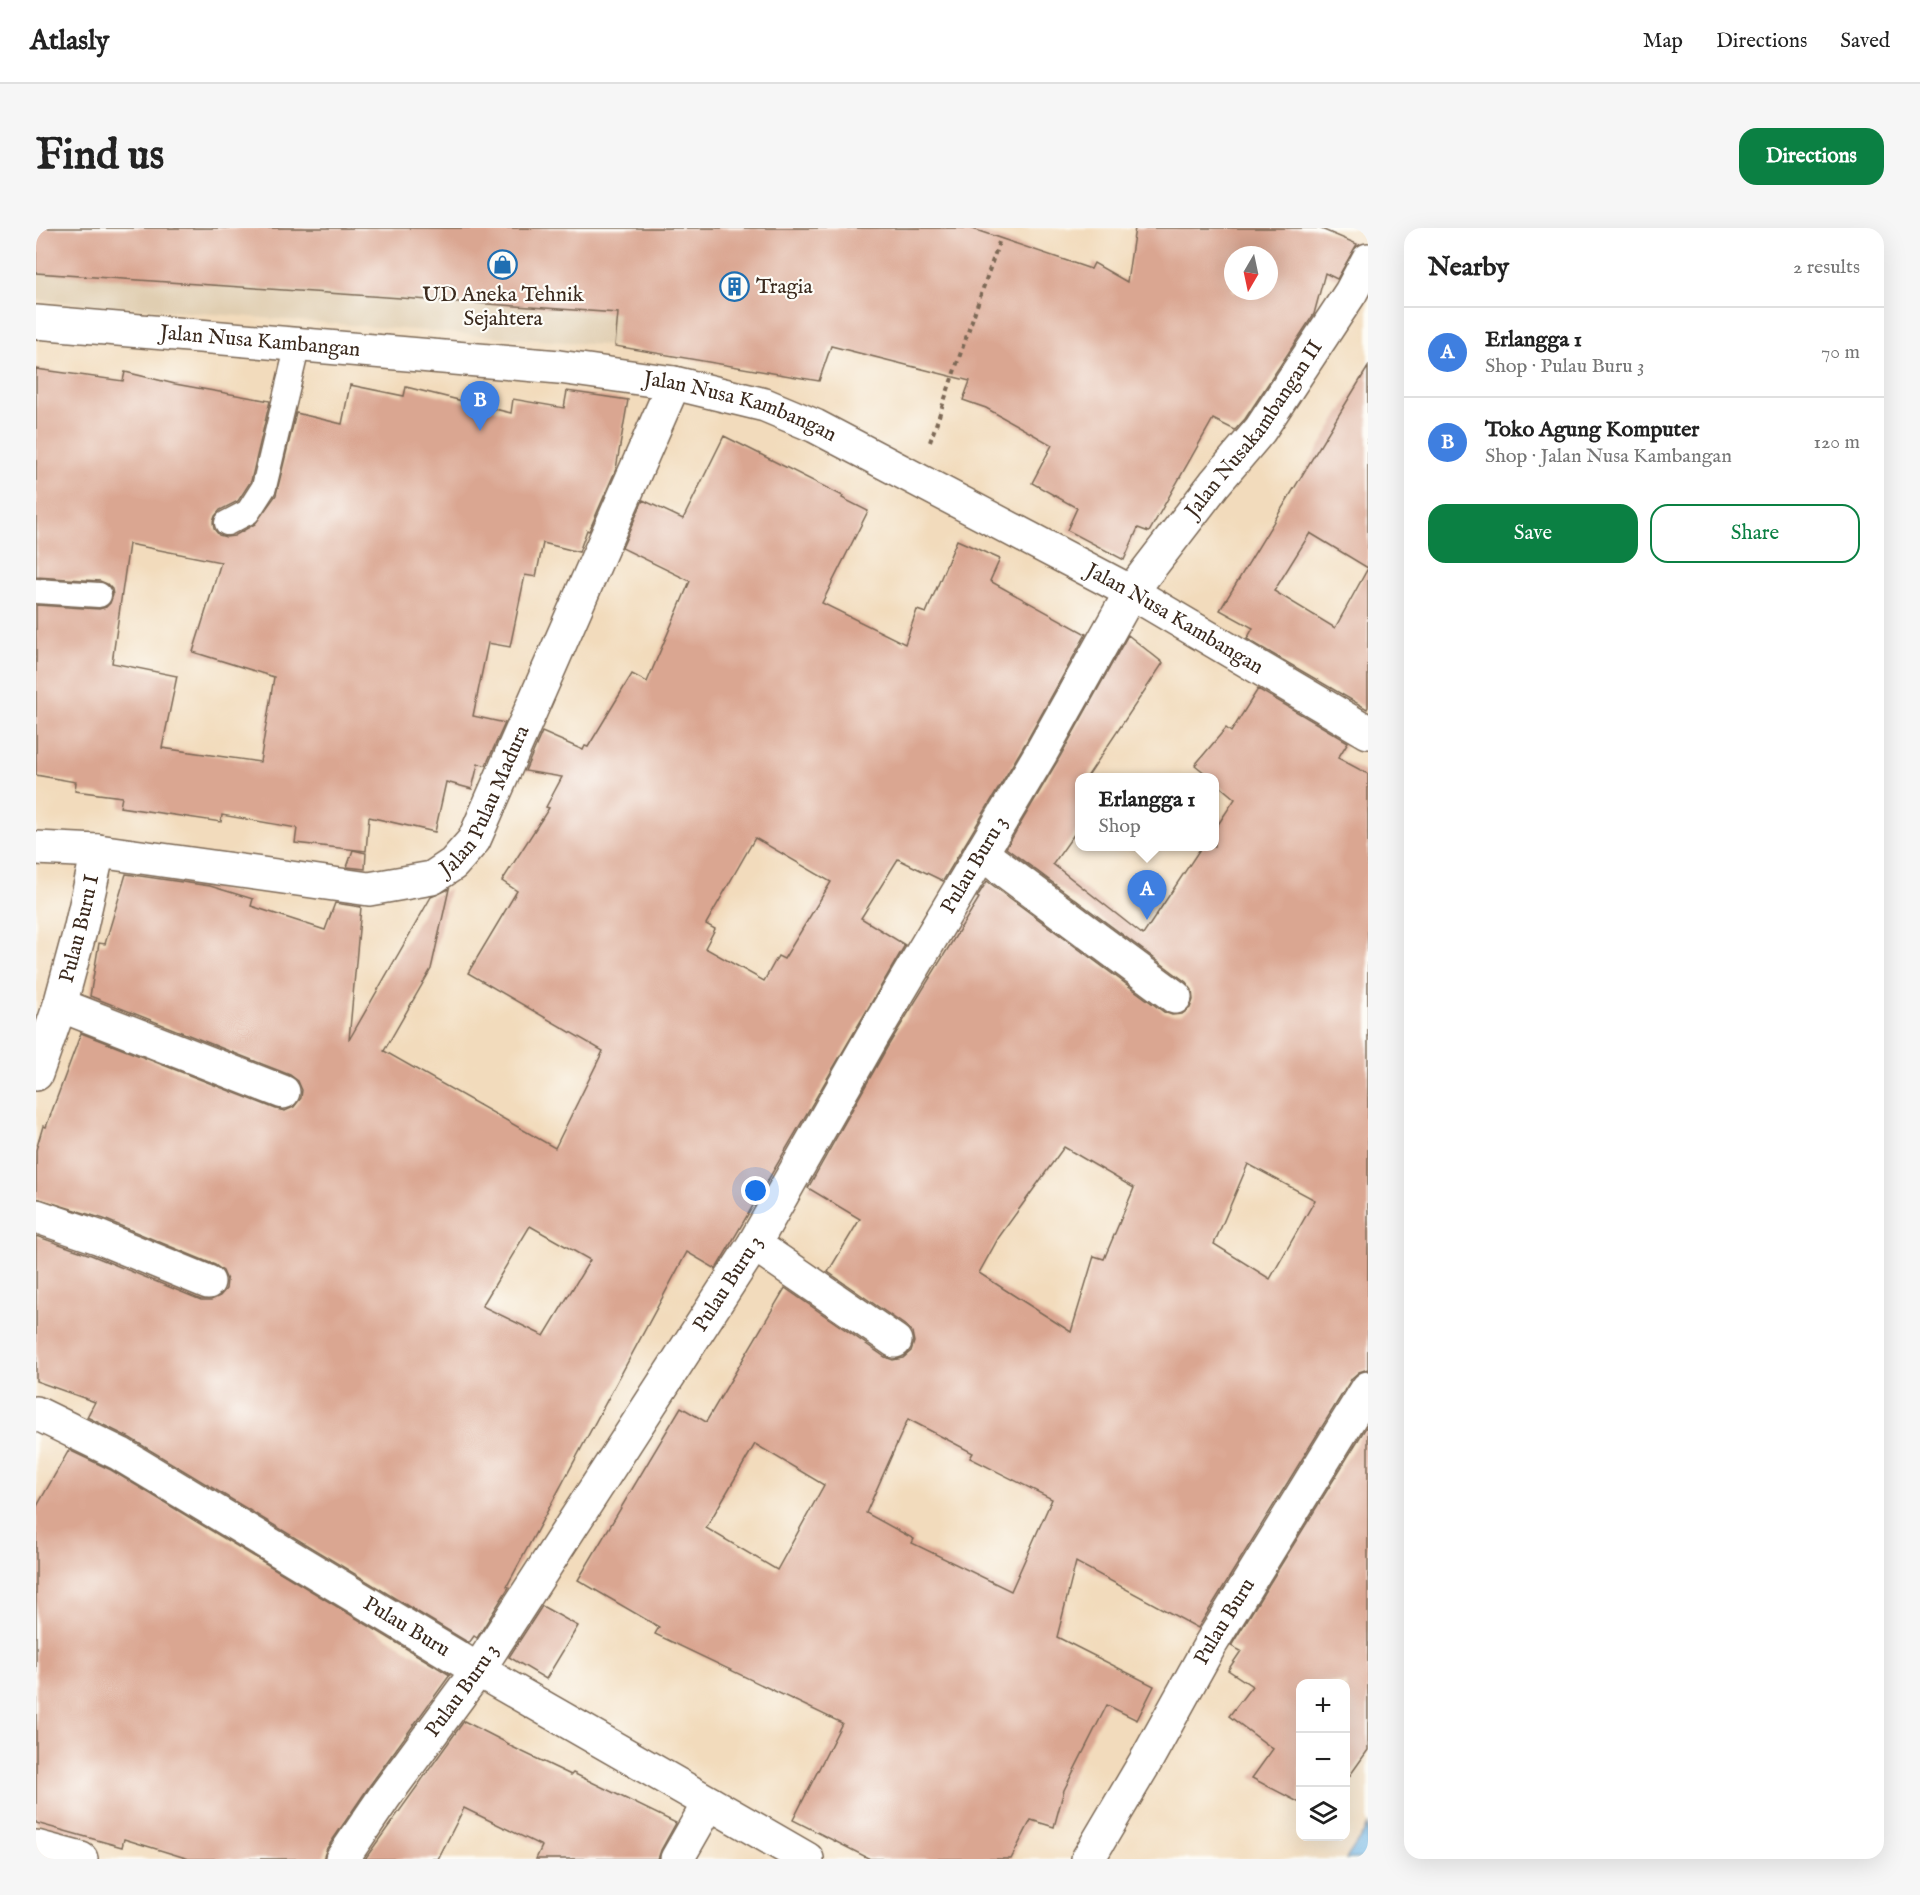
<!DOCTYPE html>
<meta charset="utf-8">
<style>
:root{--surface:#fff;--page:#f6f6f6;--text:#222;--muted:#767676;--line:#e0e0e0;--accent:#0b8043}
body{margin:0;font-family:"IM FELL English",serif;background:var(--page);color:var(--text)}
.controls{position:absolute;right:18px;bottom:18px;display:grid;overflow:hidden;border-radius:12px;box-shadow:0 6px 24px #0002}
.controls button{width:54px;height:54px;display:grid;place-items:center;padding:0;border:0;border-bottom:2px solid var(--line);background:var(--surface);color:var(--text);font:30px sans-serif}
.compass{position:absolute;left:1188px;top:18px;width:54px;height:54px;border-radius:50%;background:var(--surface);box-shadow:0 6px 24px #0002;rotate:189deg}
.you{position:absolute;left:720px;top:963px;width:21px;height:21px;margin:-15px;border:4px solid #fff;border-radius:50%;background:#1a73e8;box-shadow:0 0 0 9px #1a73e833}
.badge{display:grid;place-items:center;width:39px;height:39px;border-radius:50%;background:var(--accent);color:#fff;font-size:20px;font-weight:700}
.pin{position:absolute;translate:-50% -50px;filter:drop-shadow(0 2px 3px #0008)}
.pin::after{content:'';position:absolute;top:32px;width:21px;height:18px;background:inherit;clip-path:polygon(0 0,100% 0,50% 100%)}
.popup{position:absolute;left:1039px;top:545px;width:144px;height:78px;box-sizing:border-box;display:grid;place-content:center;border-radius:12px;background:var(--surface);filter:drop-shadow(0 2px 4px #0005);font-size:20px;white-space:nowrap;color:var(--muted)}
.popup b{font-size:22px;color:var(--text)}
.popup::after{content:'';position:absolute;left:50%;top:100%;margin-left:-12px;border:12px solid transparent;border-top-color:var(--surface)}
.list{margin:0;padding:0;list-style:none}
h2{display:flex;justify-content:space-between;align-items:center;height:78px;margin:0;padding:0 24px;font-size:26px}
h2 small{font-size:20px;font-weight:400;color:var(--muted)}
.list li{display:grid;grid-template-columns:39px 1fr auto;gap:18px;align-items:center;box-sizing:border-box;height:90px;padding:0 24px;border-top:2px solid var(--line)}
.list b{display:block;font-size:22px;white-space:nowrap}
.list p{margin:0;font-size:20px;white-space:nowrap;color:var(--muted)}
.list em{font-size:20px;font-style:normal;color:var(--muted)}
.actions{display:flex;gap:12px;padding:18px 24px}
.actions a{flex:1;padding:14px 0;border:2px solid var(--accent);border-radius:18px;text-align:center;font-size:21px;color:var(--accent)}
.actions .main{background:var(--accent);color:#fff}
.icon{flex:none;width:33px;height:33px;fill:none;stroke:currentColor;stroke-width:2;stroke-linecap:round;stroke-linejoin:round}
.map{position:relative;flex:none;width:1332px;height:1631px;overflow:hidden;border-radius:18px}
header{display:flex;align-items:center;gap:36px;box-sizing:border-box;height:84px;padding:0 30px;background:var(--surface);border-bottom:2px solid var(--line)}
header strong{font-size:28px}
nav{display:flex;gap:33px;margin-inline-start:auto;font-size:21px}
.intro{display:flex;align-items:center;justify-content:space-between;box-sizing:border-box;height:144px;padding:0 36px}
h1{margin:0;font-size:42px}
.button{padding:15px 27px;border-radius:18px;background:var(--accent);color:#fff;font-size:21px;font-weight:700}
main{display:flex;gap:36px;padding:0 36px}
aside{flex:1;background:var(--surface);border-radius:18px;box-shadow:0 6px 24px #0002}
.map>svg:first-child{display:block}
.built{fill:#e0ceb1}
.water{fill:#6fb6e6;stroke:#557082;stroke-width:1.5}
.building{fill:#daa691;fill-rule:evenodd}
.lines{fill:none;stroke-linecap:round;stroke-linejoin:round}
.service-casing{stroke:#7b6855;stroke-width:27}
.minor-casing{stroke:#7b6855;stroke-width:36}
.tertiary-casing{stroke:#7b6855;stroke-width:36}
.path{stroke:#7b6855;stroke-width:4;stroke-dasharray:4.5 4.5;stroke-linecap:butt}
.service{stroke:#fff;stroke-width:24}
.minor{stroke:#fff;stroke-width:33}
.tertiary{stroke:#fff;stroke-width:33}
.labels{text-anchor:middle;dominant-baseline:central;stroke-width:4.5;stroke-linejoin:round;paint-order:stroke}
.poi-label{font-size:21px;fill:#3b2a1e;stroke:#fdfcf7;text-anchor:start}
.street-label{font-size:21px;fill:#3b2a1e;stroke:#fdfcf7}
</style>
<header>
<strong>Atlasly</strong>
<nav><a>Map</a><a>Directions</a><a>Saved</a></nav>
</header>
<div class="intro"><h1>Find us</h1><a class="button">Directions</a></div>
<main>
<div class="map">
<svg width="1332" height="1631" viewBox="0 0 1332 1631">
<rect width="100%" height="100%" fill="#fdfcf7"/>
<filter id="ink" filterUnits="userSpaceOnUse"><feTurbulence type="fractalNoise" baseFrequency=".0167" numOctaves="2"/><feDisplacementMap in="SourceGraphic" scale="12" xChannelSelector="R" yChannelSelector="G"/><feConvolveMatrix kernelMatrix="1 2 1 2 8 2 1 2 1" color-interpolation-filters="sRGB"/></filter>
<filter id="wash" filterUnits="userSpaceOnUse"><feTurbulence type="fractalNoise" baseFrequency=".008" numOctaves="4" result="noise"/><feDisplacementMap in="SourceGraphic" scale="24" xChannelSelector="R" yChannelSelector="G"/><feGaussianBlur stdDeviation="1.35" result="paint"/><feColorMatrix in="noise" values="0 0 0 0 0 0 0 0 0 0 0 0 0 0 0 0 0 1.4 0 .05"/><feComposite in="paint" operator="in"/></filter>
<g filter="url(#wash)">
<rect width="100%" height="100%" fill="#f2dbbc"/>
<!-- built -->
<path class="built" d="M0 0H833L783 153 579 118 0 72Z"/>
<!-- water -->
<path class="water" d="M1332 1598V1631H1310Z"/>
<g id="blocks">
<!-- building -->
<g class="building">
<path d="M0 0H934L1055 41 1058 35 1091 54 1099 0H1283L1321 16 1301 51 1289 45 1278 86 1209 191 1199 202 1177 191 1113 304 1102 300 1088 332 1031 302 1041 280 996 255 1016 217 950 180 927 172 934 153 795 118 783 153 579 118 582 85 0 45ZM1197 27H1233V63H1197Z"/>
<path d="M1332 139V479L1331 481 1211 411 1217 400 1184 382ZM1274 305 1332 340 1299 400 1238 363Z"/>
<path d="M0 141 87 153 89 144 139 156 234 173 215 253 202 273 184 282 179 288 177 294 178 301 183 307 190 309 198 308 219 296 240 267 260 185 306 196 314 157 368 168 370 159 475 185 477 171 528 180 531 163 592 172 580 241 553 303 551 302 543 324 507 315 500 349 489 347 474 419 452 415 437 488 469 495 450 537 442 536 436 561 410 554 399 604 333 589 330 623 259 615 261 600 186 587 185 594 84 579 86 569 39 563 40 554 0 547V377L63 381 70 379 74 375 77 367 76 361 71 356 64 353 0 349ZM93 316 185 334 157 424 238 449 224 534 126 520 141 448 76 435Z"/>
<path d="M688 208 807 268 806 270 832 283 786 375 869 416 881 382 890 385 921 312 964 331 954 353 1050 406 989 516 907 653 862 631 825 690 869 717 680 1041 651 1024 471 1358 473 1359 441 1410 438 1408 433 1415 94 1210 51 1189 59 1174 0 1153V1008L55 1027 165 1072H175L184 1068 190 1061 191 1052 187 1043 179 1037 68 991 0 970V922L7 898 10 899 45 805 240 881 249 883 258 879 265 870 266 862 262 853 254 847 54 768 63 715 69 716 90 646 174 658 217 671 215 678 289 702 299 675 325 679 313 812 395 669 413 661 395 741 348 823 519 920 567 823 432 745 481 663 466 653 513 580 510 579 526 549 489 543 506 504 547 522 549 518 552 519 596 446 611 454 654 353 586 320 607 272 647 291ZM719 610 795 654 748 731 742 728 728 753 669 720 679 701 670 696ZM494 998 554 1032 508 1108 446 1078Z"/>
<path d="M1092 407 1127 435 1051 549H1044V598L1017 636 1107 707 1166 618H1179V601L1199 571 1179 554V549H1174L1159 537 1190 500 1195 504 1222 461 1312 514 1302 530 1332 546V1141L1323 1144 1316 1150 1162 1400 1040 1334 1021 1409 1118 1458 1101 1492 1071 1477 1028 1562 1018 1599 995 1592 975 1631H834L757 1592 806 1495 619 1406 623 1399 542 1352 645 1179 670 1194 749 1060 849 1129 857 1132 867 1130 875 1123 878 1114 876 1104 870 1098 792 1044 824 991 772 960 852 818 943 670 941 669 951 653 1128 784 1136 787 1146 786 1154 780 1157 772 1156 762 1150 754 970 620 1021 534ZM1028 919 1098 960 1068 1031 1058 1028 1035 1104 943 1045 963 1009ZM1212 936 1279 972 1234 1051 1178 1016ZM872 1191 937 1225 934 1230 1016 1271 975 1363 876 1315 878 1311 830 1285ZM719 1216 788 1257 741 1342 670 1300Z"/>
<path d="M317 622 330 625 329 641 311 639Z"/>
<path d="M1332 1196V1522L1310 1553V1455H1264V1575L1216 1550 1237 1521 1193 1488 1216 1458 1192 1442 1205 1423 1195 1418Z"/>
<path d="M33 1222 75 1242 414 1447 334 1557 291 1620 287 1631H153L88 1611 86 1619 0 1595V1280Z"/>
<path d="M506 1378 542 1398 510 1451 473 1429Z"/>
<path d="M428 1493 473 1516 472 1517 535 1547 537 1545 640 1595 625 1622 622 1631H500L506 1618 428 1580 402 1631H329Z"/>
</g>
</g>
</g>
<g filter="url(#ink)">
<use href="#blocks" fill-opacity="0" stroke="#7b6855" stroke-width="1.5"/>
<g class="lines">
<defs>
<g id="service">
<path d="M191 295 212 284 228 259 262 116"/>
<path d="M0 363 63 367"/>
</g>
<g id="minor">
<path id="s1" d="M0 620 62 623 333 661 396 650 417 636 438 612 638 155"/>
<path d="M945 625 1139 769"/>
<path d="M24 777 247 864"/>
<path id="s2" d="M0 846 24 777 44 703 62 623"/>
<path d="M0 988 62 1009 172 1054"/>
<path d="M718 1016 859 1113"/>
<path id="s3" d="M0 1185 84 1226 442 1442 771 1631"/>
<path d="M0 1619 45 1631"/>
<path id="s4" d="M306 1631 349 1568 442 1442 718 1016 836 809 1005 525 1095 364 1179 255 1224 202 1315 64 1332 32"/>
<path d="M641 1631 673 1575"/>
<path id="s5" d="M1052 1631 1111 1531 1174 1417 1332 1160"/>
</g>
<g id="tertiary">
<path id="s6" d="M0 94 523 139 638 155 729 177 779 198 1095 364 1332 504"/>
</g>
</defs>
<!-- service casing -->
<use href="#service" class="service-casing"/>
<!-- minor casing -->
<use href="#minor" class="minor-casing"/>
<!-- tertiary casing -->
<use href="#tertiary" class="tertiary-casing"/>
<!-- path -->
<path class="path" d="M894 214 963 14"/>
<!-- service -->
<use href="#service" class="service"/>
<!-- minor -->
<use href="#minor" class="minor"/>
<!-- tertiary -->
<use href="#tertiary" class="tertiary"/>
</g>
</g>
<!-- icons -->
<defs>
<symbol id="shop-ring" viewBox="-11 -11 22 22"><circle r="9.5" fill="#fdfcf7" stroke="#1f6fb2" stroke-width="1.5"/><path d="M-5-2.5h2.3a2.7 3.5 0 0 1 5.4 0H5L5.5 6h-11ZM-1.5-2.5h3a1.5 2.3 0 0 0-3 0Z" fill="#1f6fb2"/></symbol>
<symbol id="building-ring" viewBox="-11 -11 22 22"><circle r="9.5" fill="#fdfcf7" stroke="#1f6fb2" stroke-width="1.5"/><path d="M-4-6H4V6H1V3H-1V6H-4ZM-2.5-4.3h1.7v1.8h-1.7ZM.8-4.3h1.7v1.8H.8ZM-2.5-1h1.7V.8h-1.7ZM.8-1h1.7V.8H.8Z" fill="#1f6fb2"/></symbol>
</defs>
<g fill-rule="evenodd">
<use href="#shop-ring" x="450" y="20" width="33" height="33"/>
<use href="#building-ring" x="682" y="42" width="33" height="33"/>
</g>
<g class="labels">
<!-- poi labels -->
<g class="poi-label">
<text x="720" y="59">Tragia</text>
<text x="467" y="67" text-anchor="middle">UD Aneka Tehnik<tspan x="467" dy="24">Sejahtera</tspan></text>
</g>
<!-- street labels -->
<g class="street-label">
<text stroke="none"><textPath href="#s6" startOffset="225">Jalan Nusa Kambangan</textPath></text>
<text stroke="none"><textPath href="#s6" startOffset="711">Jalan Nusa Kambangan</textPath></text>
<text stroke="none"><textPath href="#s4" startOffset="1698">Jalan Nusakambangan II</textPath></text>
<text stroke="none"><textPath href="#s6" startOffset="1197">Jalan Nusa Kambangan</textPath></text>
<text stroke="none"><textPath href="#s1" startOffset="496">Jalan Pulau Madura</textPath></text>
<text stroke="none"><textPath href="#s4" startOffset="1179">Pulau Buru 3</textPath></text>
<text stroke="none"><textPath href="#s2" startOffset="152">Pulau Buru I</textPath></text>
<text stroke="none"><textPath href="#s4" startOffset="693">Pulau Buru 3</textPath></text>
<text stroke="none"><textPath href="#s5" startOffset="274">Pulau Buru</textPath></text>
<text stroke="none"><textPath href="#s3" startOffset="428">Pulau Buru</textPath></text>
<text stroke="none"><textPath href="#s4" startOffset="207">Pulau Buru 3</textPath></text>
</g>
</g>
</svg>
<div class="controls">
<button>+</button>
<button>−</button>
<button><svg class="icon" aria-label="layers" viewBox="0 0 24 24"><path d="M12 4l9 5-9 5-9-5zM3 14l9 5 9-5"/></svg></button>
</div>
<svg class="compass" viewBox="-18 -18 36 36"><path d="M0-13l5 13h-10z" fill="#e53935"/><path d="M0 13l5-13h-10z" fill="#767676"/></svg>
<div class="you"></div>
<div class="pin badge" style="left:1111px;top:692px;background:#3f7fe0">A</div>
<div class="popup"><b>Erlangga 1</b>Shop</div>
<div class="pin badge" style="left:444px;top:203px;background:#3f7fe0">B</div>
</div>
<aside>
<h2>Nearby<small>2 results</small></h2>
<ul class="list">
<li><span class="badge" style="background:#3f7fe0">A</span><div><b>Erlangga 1</b><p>Shop · Pulau Buru 3</p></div><em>70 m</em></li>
<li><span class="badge" style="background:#3f7fe0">B</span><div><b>Toko Agung Komputer</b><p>Shop · Jalan Nusa Kambangan</p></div><em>120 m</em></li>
</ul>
<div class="actions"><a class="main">Save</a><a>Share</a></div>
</aside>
</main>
